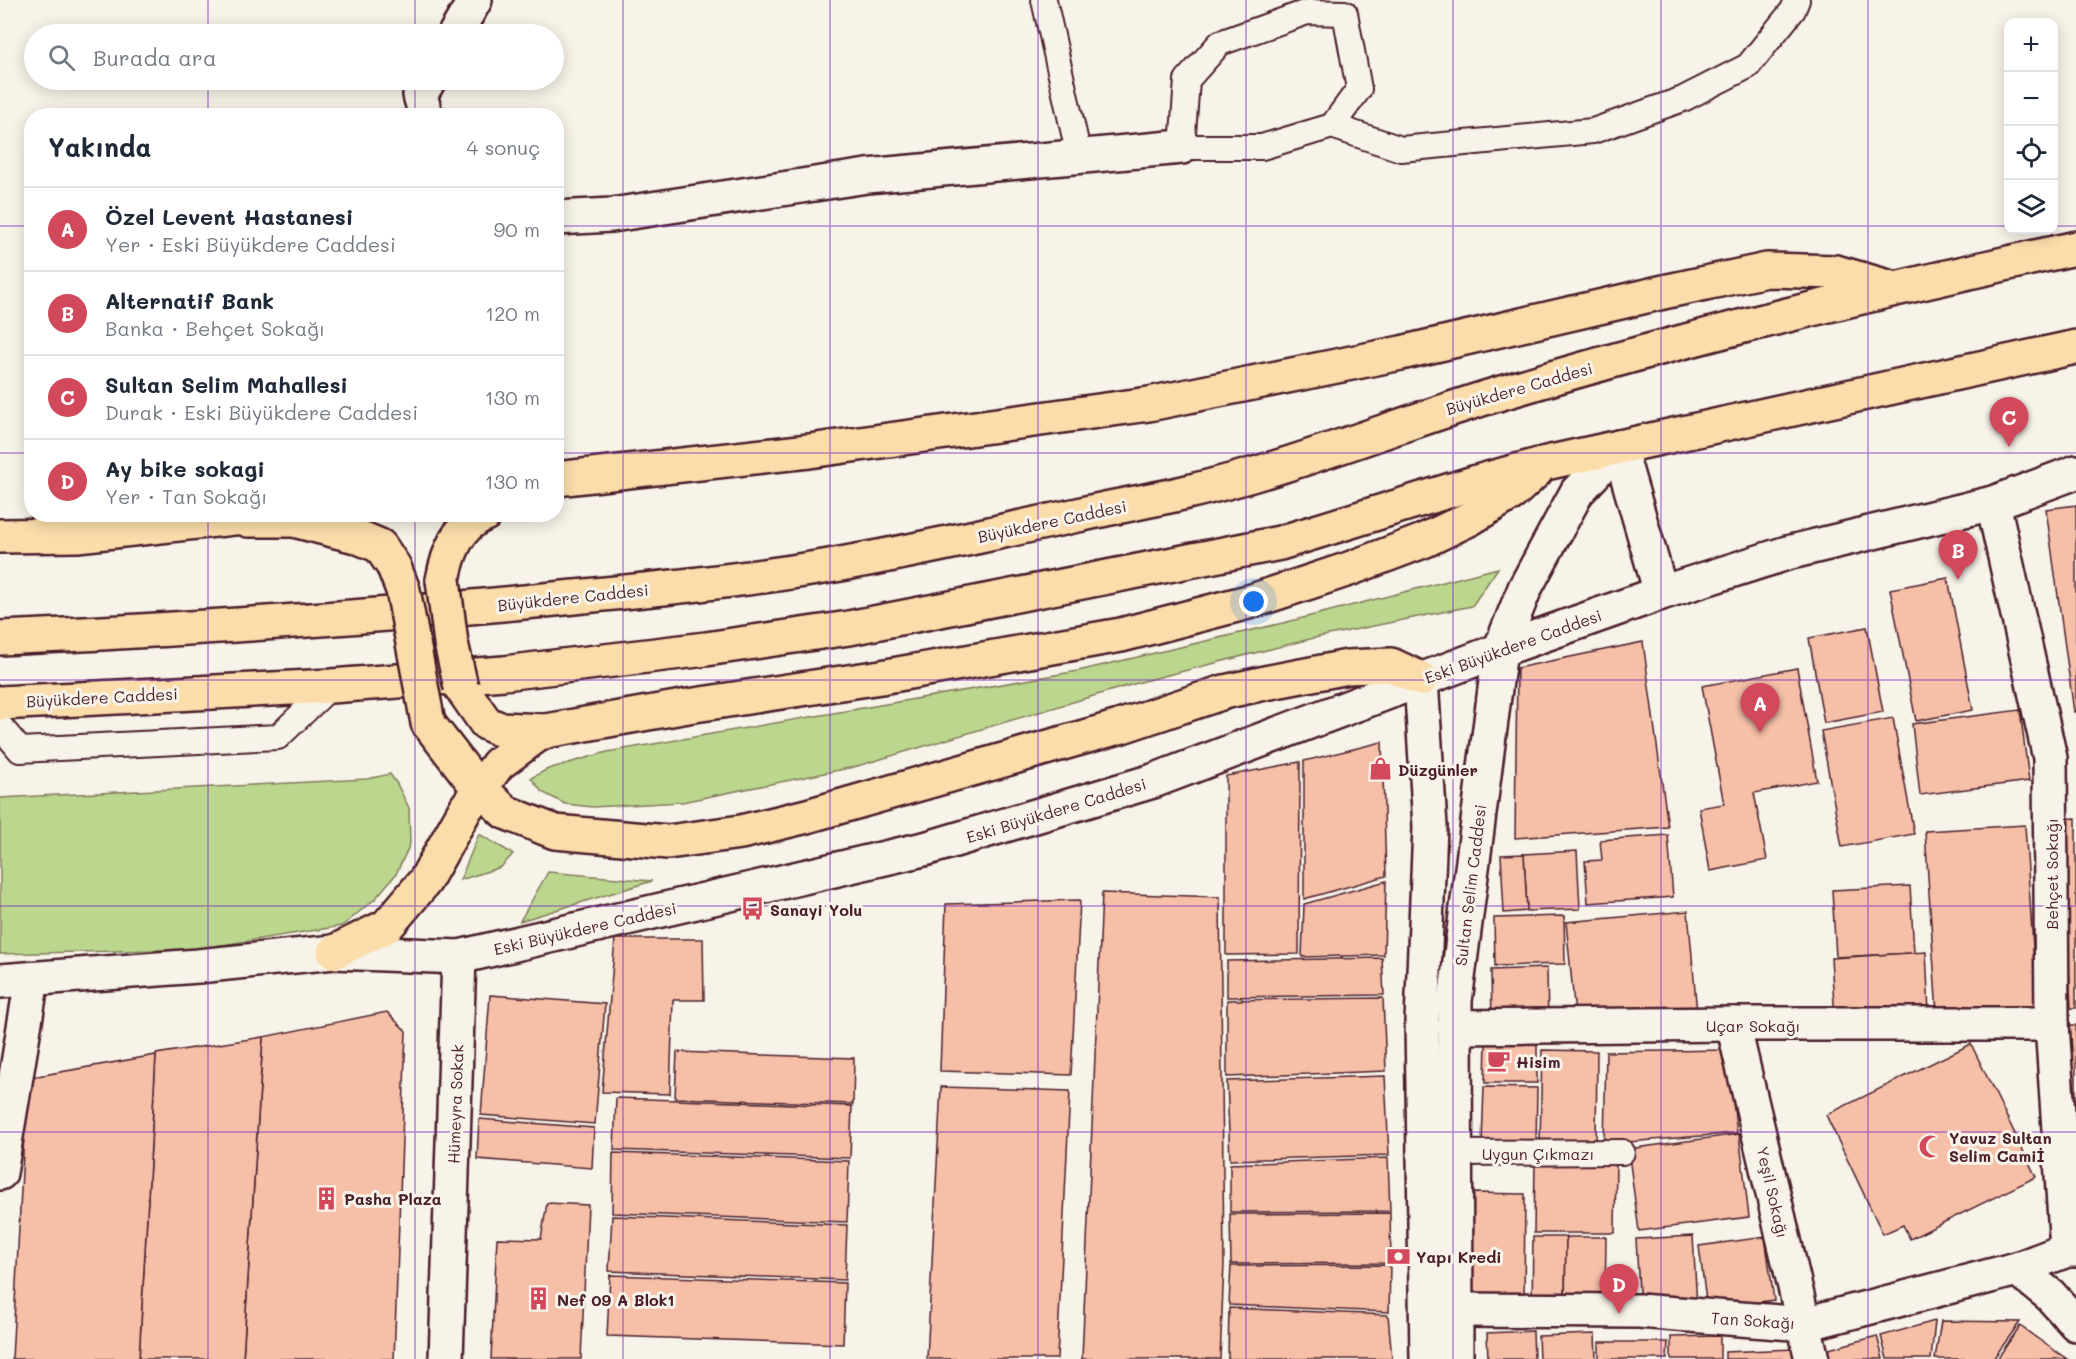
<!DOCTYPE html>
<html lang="tr">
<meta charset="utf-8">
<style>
:root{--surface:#fff;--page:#f2f2f3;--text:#1f2937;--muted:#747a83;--line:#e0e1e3;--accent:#d1495b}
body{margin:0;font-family:Mali,sans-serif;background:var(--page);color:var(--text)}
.controls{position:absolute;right:18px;top:18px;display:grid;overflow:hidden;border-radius:12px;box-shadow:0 3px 15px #0003}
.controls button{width:54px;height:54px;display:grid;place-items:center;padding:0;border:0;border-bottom:2px solid var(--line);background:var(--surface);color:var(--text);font:30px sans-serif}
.you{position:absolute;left:1254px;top:602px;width:21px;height:21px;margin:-15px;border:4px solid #fff;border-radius:50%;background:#1a73e8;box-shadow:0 0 0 9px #1a73e833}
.badge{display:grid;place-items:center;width:39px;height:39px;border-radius:50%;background:var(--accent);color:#fff;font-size:20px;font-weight:700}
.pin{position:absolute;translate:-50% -50px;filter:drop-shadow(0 2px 3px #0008)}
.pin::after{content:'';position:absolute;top:32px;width:21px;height:18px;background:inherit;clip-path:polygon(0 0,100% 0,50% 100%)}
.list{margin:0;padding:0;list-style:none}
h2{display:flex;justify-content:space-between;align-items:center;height:78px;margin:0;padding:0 24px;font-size:26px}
h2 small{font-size:20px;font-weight:400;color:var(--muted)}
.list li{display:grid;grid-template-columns:39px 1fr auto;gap:18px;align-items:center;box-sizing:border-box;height:84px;padding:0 24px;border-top:2px solid var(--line)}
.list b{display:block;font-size:22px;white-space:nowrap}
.list p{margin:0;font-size:20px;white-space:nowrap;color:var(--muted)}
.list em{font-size:20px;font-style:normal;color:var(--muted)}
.icon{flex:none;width:33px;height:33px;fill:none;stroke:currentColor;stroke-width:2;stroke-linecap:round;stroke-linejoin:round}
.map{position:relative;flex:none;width:2076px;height:1359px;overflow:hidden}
.search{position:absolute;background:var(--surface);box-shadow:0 3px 15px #0003;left:24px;top:24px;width:540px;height:66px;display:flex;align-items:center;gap:15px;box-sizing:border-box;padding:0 21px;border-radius:33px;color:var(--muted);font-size:22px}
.panel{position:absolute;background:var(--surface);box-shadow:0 3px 15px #0003;left:24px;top:108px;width:540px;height:414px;border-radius:24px}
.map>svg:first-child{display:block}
.green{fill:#bbd78e;stroke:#827b5c;stroke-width:1.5}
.building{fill:#f5bfa8;stroke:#4a1f2b;stroke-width:1.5}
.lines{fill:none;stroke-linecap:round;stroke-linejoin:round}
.lane-casing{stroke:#4a1f2b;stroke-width:28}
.street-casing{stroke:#4a1f2b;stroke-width:38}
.secondary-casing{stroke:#4a1f2b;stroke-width:38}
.primary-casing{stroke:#4a1f2b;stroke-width:38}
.lane{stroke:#f7f3e8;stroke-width:24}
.street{stroke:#f7f3e8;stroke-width:33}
.secondary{stroke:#f7f3e8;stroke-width:33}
.primary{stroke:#fbddab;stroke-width:33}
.primary-bridge-casing{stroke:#4a1f2b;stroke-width:38;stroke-linecap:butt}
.primary-bridge{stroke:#fbddab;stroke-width:33}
.grid{fill:none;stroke:#7b2cbf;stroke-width:1.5;stroke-opacity:0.55}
.labels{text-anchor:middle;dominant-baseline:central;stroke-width:6;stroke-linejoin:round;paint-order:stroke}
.street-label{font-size:16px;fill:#4a1f2b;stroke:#f7f3e8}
.poi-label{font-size:16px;font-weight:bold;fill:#4a1f2b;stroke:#f7f3e8;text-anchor:start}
</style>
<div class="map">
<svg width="2076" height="1359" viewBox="0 0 2076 1359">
<rect width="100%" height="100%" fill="#f7f3e8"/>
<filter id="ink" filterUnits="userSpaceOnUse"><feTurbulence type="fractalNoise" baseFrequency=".0167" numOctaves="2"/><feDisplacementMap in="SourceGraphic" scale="12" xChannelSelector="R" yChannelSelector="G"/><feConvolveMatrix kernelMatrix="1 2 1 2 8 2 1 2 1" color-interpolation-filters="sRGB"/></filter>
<g filter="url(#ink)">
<!-- green -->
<g class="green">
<path d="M1498 568 1472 606 1314 638 1144 681 854 767 682 802 593 807 565 804 542 792 531 778 548 769 607 752 1078 671 1287 622Z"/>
<path d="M390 774 397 784 409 808 410 844 396 874 375 899 342 926 196 949 0 954V798L367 779Z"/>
<path d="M479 834 513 854 501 867 460 880Z"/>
<path d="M548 872 652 881 520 921Z"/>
</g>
<!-- building -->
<g class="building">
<path d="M2076 505V712H2074L2046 509Z"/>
<path d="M1948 578 1973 710 1916 721 1890 589Z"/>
<path d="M1867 627 1883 712 1824 723 1809 638Z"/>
<path d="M1643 642 1668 827 1515 838 1517 668Z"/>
<path d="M1797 668 1817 781 1754 793 1767 860 1710 871 1699 808 1724 804 1702 686Z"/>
<path d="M2020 710 2029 781 1920 795 1912 724Z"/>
<path d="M1893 718 1914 834 1842 847 1821 731Z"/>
<path d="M1382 742 1386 876 1304 899V761Z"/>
<path d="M1300 762 1299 954 1226 955V776Z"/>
<path d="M2076 818V1008H2071L2062 819Z"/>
<path d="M2025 825 2037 1008 1937 1015 1925 831Z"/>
<path d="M1668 835 1673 897 1588 903 1585 861 1602 860 1600 840Z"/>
<path d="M1577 851 1580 909 1527 911 1524 854Z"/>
<path d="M1524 854 1527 911 1504 913 1501 855Z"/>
<path d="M1386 881 1384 955 1302 957 1304 904Z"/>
<path d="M1910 886 1914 953 1836 957 1832 890Z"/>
<path d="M1102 893 1220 897 1224 1263 1220 1359H1082Z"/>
<path d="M1080 900 1071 1075 940 1071 946 904Z"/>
<path d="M1688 911 1697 1013 1576 1025 1566 922Z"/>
<path d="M1564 916 1565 964 1495 966 1494 918Z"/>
<path d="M615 939H703L704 1000H673L670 1094 602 1092Z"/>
<path d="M1926 952 1929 1013 1835 1019 1831 958Z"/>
<path d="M1382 958 1384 995 1227 997V961Z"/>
<path d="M1547 968 1548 1024 1492 1025 1491 970Z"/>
<path d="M490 995 605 1004 595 1124 481 1115Z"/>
<path d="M1383 998 1386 1071 1227 1077V1000Z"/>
<path d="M387 1012 406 1031 394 1359H243L263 1037Z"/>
<path d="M2070 1025H2076V1224H2074Z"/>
<path d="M263 1037 243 1359H139L156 1054Z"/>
<path d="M1486 1040 1537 1041V1083H1485Z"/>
<path d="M1971 1044 2036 1177 1910 1239 1903 1225 1883 1234 1826 1115Z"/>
<path d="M1542 1050 1597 1051 1596 1145 1540 1144Z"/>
<path d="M1726 1050 1737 1133 1604 1144 1606 1052Z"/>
<path d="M677 1052 854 1058 853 1104 675 1098Z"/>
<path d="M156 1055 139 1359H12L27 1078Z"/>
<path d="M1385 1076 1389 1155 1230 1160 1227 1081Z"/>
<path d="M941 1087 1070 1091 1057 1359H927Z"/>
<path d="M1484 1087 1537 1088 1536 1145 1482 1144Z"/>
<path d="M616 1098 852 1106 850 1158 614 1150Z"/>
<path d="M479 1119 594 1128 592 1168 477 1159Z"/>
<path d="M1739 1134 1749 1217 1639 1231 1628 1149Z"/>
<path d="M613 1153 849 1161 847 1222 612 1213Z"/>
<path d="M1388 1158 1390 1211 1230 1212V1164Z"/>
<path d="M1535 1161H1616L1615 1233H1534Z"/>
<path d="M1473 1193 1525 1194 1524 1304H1471Z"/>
<path d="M547 1203 588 1205 581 1359H491L497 1238 541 1239Z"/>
<path d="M1390 1213 1391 1263 1231 1264 1230 1214Z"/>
<path d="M612 1216 847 1225 845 1280 609 1271Z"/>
<path d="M1693 1236 1697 1306 1640 1309 1636 1239Z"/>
<path d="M1533 1237H1566L1565 1305H1532Z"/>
<path d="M1566 1237H1606L1605 1306 1565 1305Z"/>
<path d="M1765 1237 1774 1300 1707 1309 1699 1246Z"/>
<path d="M1390 1265 1389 1312 1229 1305 1231 1266Z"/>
<path d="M610 1275 845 1283 843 1344 607 1336Z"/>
<path d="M1229 1308 1388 1315 1392 1359H1228Z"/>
<path d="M1935 1321 1931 1359H1887L1881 1336Z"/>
<path d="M1941 1321 2020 1322 1993 1359H1935Z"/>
<path d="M2020 1326 2048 1346 2067 1359H1997Z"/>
<path d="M1533 1331 1534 1359H1488L1487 1333Z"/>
<path d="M1595 1334 1596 1359H1539L1538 1336Z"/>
<path d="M1720 1336V1359H1671V1337Z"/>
<path d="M1877 1336 1883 1359H1820L1818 1352Z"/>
<path d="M1599 1342H1668L1667 1359H1599Z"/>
<path d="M1794 1349 1795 1359H1725V1352Z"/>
</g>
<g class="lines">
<defs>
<g id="lane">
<path d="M1044 0 1079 156"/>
<path d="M1332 126 1359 89 1345 13 1307 12 1220 43 1187 80 1182 147H1262L1332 126 1401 149 1593 131 1683 99 1748 66 1793 10 1797 0"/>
<path d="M0 726 20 750 278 737 331 686"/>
<path d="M1455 1153 1622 1152"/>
</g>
<g id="street">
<path d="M455 34 475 0"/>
<path d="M426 116 420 95 429 80"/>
<path d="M556 218 612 215 867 176 1182 147"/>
<path d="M1993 503 2050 758 2052 1024 2067 1250"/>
<path d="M1733 1024 1812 1359"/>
<path d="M1454 1027 1733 1024H2052"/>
<path d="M2017 1269 2050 1295 2076 1324"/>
<path d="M1456 1310 1639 1311 1805 1324 2017 1269 2067 1250H2076"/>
<path d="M446 1359 459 957"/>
</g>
<g id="secondary">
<path d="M1619 447 1661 593"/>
<path d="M1421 679 1430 827 1422 1021 1427 1359"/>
<path d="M0 981 198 966 334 952 459 957 928 848 1153 781 1500 650 1661 593 1787 553 1993 503 2076 472"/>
<path d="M0 1173 32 979"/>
<path d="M1456 1359 1455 1001 1500 650 1525 588 1577 492 1619 447"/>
</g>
<g id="primary">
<path d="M556 479 809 451 1149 404 1401 353 1668 291 1767 270 1836 272 1892 288"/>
<path d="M248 520H294L356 536 380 546 394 567"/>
<path d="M0 536 77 535 271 514"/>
<path d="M443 580C448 553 458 525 485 514"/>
<path d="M0 638C192 629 383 617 574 597 655 589 737 581 817 568 905 554 991 533 1078 515 1113 507 1148 501 1183 493 1293 468 1399 423 1508 391 1695 335 1885 290 2076 248"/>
<path d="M461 687 486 723 499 729 546 731 688 706 881 677 1121 635 1252 601 1349 569 1423 541 1471 518 1512 493 1536 471"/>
<path d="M0 703 331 686 504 673 706 649 849 628 1280 543 1477 482 1546 463 2076 347"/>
<path d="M428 723 472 780 505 812 555 832 668 842 741 832 807 816 1119 727 1224 692 1265 683 1348 667 1391 665 1421 679"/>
<path d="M334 952 387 926 425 881 466 808 498 764 536 736 546 731"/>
</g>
</defs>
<!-- lane casing -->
<use href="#lane" class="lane-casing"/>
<!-- street casing -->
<use href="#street" class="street-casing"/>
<!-- secondary casing -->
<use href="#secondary" class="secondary-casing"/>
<!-- primary casing -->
<use href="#primary" class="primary-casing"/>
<!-- lane -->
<use href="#lane" class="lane"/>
<!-- street -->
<use href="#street" class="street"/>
<!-- secondary -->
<use href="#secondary" class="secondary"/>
<!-- primary -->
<use href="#primary" class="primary"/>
<defs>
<g id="primary-bridge">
<path d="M394 567 403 590 428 723"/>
<path d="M443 580 451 643 461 687"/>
</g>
</defs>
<!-- primary-bridge casing -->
<use href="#primary-bridge" class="primary-bridge-casing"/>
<!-- primary-bridge -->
<use href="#primary-bridge" class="primary-bridge"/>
</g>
</g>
<!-- grid -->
<path class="grid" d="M208 0V34M415 0V34M623 0V1359M830 0V1359M1038 0V1359M1246 0V1359M1453 0V1359M1661 0V1359M1868 0V1359M208 80V116M415 80V116M0 226H32M556 226H2008M2054 226H2076M0 453H32M556 453H2076M208 514V1359M415 514V1359M0 680H2076M0 906H2076M0 1132H2076"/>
<!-- icons -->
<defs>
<symbol id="shop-bare" viewBox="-9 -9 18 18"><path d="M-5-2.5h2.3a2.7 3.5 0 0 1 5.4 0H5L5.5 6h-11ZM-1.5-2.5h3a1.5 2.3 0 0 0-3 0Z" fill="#d1495b" stroke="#f7f3e8" stroke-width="2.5" paint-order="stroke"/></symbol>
<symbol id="bus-bare" viewBox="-9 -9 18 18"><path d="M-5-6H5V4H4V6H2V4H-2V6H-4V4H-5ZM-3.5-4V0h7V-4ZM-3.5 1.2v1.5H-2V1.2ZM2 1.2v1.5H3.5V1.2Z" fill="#d1495b" stroke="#f7f3e8" stroke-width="2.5" paint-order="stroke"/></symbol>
<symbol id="cafe-bare" viewBox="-9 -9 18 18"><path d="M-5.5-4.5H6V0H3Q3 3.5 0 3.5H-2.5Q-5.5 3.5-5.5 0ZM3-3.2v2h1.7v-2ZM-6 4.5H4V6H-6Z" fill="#d1495b" stroke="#f7f3e8" stroke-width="2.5" paint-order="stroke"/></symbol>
<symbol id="mosque-bare" viewBox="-9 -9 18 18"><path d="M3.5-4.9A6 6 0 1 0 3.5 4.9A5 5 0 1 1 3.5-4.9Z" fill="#d1495b" stroke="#f7f3e8" stroke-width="2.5" paint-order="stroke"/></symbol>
<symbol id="building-bare" viewBox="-9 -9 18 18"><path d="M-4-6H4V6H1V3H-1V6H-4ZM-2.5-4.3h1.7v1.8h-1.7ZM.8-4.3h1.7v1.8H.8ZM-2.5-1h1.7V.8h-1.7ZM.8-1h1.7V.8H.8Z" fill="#d1495b" stroke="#f7f3e8" stroke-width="2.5" paint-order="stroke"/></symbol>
<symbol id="bank-bare" viewBox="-9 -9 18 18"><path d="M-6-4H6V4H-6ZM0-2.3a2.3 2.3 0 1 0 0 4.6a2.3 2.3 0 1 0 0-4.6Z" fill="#d1495b" stroke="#f7f3e8" stroke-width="2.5" paint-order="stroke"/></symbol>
</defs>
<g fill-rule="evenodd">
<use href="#shop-bare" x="1364" y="752" width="33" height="33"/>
<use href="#bus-bare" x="736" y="892" width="33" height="33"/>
<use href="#cafe-bare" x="1482" y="1044" width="33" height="33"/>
<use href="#mosque-bare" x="1914" y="1130" width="33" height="33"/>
<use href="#building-bare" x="310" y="1182" width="33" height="33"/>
<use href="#bank-bare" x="1382" y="1240" width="33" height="33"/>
<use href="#building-bare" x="522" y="1282" width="33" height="33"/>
</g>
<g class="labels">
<!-- street labels -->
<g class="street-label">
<text transform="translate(1519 388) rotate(-16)">Büyükdere Caddesi</text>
<text transform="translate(1052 521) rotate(-12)">Büyükdere Caddesi</text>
<text transform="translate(573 597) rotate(-6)">Büyükdere Caddesi</text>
<text transform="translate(1513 646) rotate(-20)">Eski Büyükdere Caddesi</text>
<text transform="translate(102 697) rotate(-3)">Büyükdere Caddesi</text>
<text transform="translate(1056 810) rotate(-17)">Eski Büyükdere Caddesi</text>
<text transform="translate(2051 874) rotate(-90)">Behçet Sokağı</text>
<text transform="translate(1470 885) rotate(-83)">Sultan Selim Caddesi</text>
<text transform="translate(585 928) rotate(-13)">Eski Büyükdere Caddesi</text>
<text x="1753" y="1025">Uçar Sokağı</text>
<text transform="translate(455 1104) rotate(-88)">Hümeyra Sokak</text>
<text x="1538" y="1153">Uygun Çıkmazı</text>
<text transform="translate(1773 1192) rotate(77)">Yeşil Sokağı</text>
<text transform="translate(1753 1320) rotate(4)">Tan Sokağı</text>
</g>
<!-- poi labels -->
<g class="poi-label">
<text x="1398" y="769">Düzgünler</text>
<text x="770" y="909">Sanayi Yolu</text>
<text x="1516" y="1061">Hisim</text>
<text x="1949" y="1137">Yavuz Sultan<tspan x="1949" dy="18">Selim Camiİ</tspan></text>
<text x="344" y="1198">Pasha Plaza</text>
<text x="1416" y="1256">Yapı Kredi</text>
<text x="557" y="1299">Nef 09 A Blok1</text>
</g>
</g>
</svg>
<div class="controls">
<button>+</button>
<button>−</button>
<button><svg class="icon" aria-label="locate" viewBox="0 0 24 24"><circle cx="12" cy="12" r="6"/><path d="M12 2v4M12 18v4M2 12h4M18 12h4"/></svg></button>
<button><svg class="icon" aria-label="layers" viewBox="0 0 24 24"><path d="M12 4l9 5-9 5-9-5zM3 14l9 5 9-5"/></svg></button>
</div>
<div class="you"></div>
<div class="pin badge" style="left:1760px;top:733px">A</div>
<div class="pin badge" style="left:1958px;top:580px">B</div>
<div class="pin badge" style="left:2009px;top:447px">C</div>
<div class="pin badge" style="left:1619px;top:1314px">D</div>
<div class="search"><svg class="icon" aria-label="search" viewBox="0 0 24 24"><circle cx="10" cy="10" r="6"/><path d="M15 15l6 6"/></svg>Burada ara</div>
<section class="panel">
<h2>Yakında<small>4 sonuç</small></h2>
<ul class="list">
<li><span class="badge">A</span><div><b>Özel Levent Hastanesi</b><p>Yer · Eski Büyükdere Caddesi</p></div><em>90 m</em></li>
<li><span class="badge">B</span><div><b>Alternatif Bank</b><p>Banka · Behçet Sokağı</p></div><em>120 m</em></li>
<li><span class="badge">C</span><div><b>Sultan Selim Mahallesi</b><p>Durak · Eski Büyükdere Caddesi</p></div><em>130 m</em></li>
<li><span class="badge">D</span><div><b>Ay bike sokagi</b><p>Yer · Tan Sokağı</p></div><em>130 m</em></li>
</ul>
</section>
</div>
